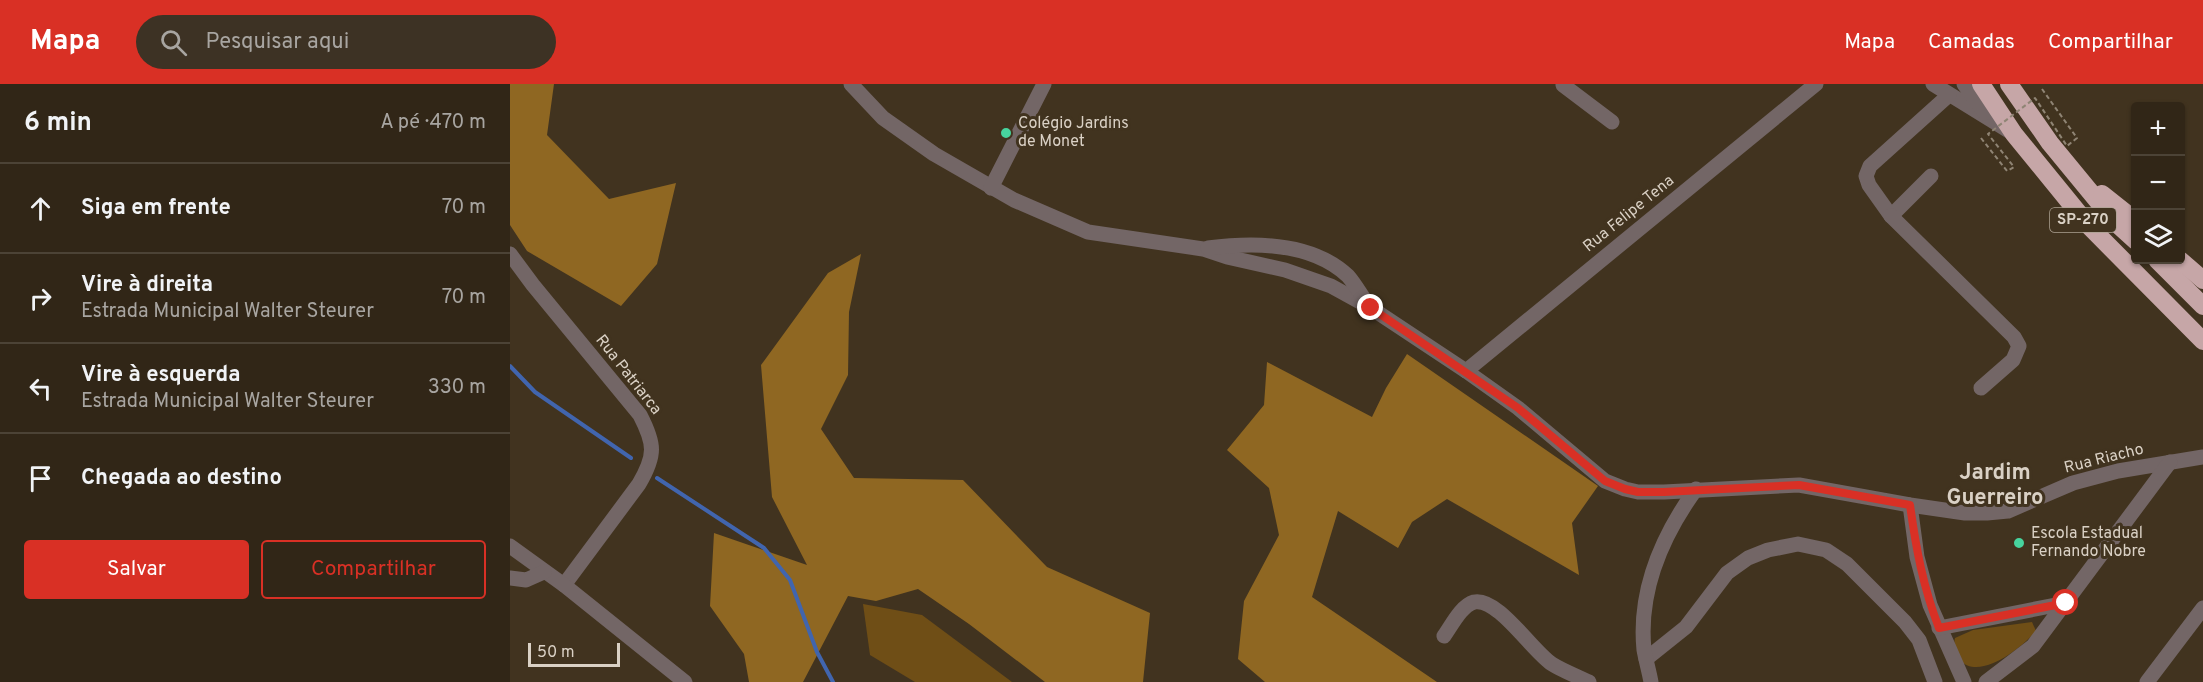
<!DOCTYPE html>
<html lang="pt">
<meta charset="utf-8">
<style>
:root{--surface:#312617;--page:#3d3224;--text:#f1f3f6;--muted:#a8a5a1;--line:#4c4336;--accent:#d93025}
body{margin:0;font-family:Overpass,sans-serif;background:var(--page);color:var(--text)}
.controls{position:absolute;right:18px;top:18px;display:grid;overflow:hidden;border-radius:6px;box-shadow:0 2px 4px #0004}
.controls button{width:54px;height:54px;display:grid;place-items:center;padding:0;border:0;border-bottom:2px solid var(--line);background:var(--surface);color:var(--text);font:30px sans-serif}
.scale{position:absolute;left:18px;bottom:15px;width:92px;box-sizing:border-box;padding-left:6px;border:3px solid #dad1c5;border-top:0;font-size:16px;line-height:21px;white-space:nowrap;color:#dad1c5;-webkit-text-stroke:4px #41331f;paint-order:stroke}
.stop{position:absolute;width:18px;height:18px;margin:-14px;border:4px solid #d93025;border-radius:50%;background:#fff}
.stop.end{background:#d93025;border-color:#fff;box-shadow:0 2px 6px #0008}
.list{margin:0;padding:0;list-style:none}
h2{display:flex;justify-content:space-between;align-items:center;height:78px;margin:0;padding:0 24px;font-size:26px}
h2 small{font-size:20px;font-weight:400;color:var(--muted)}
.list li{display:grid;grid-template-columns:39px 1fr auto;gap:18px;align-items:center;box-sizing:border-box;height:90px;padding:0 24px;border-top:2px solid var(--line)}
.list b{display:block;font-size:22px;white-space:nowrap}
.list p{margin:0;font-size:20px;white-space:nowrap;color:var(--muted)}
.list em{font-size:20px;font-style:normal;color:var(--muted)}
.actions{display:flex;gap:12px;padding:18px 24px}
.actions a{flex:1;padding:14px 0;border:2px solid var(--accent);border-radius:6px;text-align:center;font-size:21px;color:var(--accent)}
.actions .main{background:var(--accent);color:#fff}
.icon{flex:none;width:33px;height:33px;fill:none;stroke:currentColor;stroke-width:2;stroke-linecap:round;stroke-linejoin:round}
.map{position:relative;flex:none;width:1693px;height:598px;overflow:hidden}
header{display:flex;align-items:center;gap:36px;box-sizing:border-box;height:84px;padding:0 30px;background:var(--accent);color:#fff}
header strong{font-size:28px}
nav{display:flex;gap:33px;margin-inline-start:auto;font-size:21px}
.search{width:420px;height:54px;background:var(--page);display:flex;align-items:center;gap:15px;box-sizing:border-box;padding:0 21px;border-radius:33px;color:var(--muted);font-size:22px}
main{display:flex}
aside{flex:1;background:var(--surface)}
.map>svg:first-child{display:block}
.green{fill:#6f4e16}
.forest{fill:#8f6722}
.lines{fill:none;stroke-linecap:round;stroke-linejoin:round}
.stream{stroke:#4165ae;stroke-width:4}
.minor{stroke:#736666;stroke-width:15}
.highway{stroke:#c6a6a7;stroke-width:18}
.path-bridge{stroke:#8f8474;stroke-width:2;stroke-dasharray:4.5 3;stroke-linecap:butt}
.route{stroke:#d93025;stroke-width:8}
.poi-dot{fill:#47d49e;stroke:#41331f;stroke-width:2}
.labels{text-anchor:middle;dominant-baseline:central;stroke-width:6;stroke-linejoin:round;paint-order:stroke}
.shield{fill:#41331f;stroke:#aca293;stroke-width:1.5}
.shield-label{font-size:15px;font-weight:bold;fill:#dad1c5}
.poi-label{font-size:16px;fill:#dad1c5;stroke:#41331f;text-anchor:start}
.street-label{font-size:16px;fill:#dad1c5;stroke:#41331f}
.district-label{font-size:22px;font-weight:bold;fill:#dad1c5;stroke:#41331f}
</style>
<header>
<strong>Mapa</strong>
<div class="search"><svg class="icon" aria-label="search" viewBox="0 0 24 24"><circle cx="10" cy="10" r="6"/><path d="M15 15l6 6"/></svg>Pesquisar aqui</div>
<nav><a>Mapa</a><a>Camadas</a><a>Compartilhar</a></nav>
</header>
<main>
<aside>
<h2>6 min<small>A pé · 470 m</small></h2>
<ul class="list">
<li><svg class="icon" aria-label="ahead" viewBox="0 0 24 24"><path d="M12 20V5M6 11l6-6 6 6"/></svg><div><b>Siga em frente</b></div><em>70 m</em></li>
<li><svg class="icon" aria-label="right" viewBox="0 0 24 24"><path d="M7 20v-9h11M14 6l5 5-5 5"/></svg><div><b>Vire à direita</b><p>Estrada Municipal Walter Steurer</p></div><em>70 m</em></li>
<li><svg class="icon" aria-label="left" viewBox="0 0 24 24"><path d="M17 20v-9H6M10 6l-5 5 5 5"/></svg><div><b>Vire à esquerda</b><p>Estrada Municipal Walter Steurer</p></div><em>330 m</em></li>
<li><svg class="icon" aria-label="arrive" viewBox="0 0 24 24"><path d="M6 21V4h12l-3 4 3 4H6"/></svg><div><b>Chegada ao destino</b></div></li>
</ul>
<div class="actions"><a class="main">Salvar</a><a>Compartilhar</a></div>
</aside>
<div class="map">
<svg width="1693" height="598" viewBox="0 0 1693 598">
<rect width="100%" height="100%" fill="#41331f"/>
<!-- green -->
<g class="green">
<path d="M353 520 412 531 502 598H405L360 571Z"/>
<path d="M1522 538 1526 547C1513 563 1469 598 1450 576 1446 570 1443 561 1445 554L1463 546Z"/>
</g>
<!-- forest -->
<g class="forest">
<path d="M0 0H44L37 51 99 115 166 99 147 180 111 222 17 167 0 141Z"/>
<path d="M351 170 339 228 338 291 311 345 344 394 453 396 537 483 640 529 633 598H535L459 540 408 505 366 517 338 512 293 598H239L234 570 200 522 204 449 297 481 262 413 251 281 318 189Z"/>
<path d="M897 270 1088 402 1062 439 1069 491 937 415 902 438 888 464 828 427 802 513 927 598H755L728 575 734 517 769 451 759 404 717 366 754 321 757 278 862 333 876 304Z"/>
</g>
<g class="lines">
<!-- stream -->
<g class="stream">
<path d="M0 282 25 308 121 374"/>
<path d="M147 394 254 464 280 496 307 568 323 598"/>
</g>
<!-- minor -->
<g class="minor">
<path d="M341 0 373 34 424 70 504 116 578 148 693 165 717 173 775 186 821 202 861 224 956 287 1008 324 1095 397 1115 405 1128 408H1154L1289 401 1400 421 1455 429H1477L1498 427 1563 399 1608 387 1693 373"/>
<path d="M1423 0 1504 50"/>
<path d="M1454 0 1475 29"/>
<path d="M1053 1 1102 38"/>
<path d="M1421 92 1381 132 1359 101 1356 92 1360 82 1439 11"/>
<path d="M481 104 534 0"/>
<path d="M1381 132 1504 253 1509 262 1503 276 1471 304"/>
<path d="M698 164C744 158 802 158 838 192 845 200 851 211 857 219"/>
<path d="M0 170 23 201 130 331C145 360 146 371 129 400L54 501"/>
<path d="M956 287 1306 0"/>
<path d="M1400 421 1407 473 1420 521 1454 598"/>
<path d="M0 462 54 501 175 598"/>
<path d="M0 494 16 496 34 488"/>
<path d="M1429 544 1556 519"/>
<path d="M934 552C942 541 951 522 964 518 988 513 1022 567 1042 580 1053 587 1067 592 1079 598"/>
<path d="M1136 575 1176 543 1217 489 1238 474 1258 466 1288 460 1316 466 1337 480 1395 538 1409 556 1425 598"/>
<path d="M1141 598C1139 587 1136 577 1134 566 1128 506 1152 452 1186 405"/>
<path d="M1476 598 1523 562 1660 378"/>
<path d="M1637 598 1693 524"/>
</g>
<!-- highway -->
<g class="highway">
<path d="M1471 0 1504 50 1579 142 1693 257"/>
<path d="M1499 0 1540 59 1605 138 1626 157"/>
<path d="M1592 110 1626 137"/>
<path d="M1647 176 1693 222"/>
<path d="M1670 176 1693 196"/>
</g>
<!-- path-bridge -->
<path class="path-bridge" d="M1471 54 1497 87 1504 83 1478 50 1525 14 1557 62 1567 54 1532 5"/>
</g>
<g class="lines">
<!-- route -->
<path class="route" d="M861 224 1008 324 1095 397 1115 405 1128 408H1154L1289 401 1400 421C1406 464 1413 503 1429 544L1556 519"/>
</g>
<!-- markers -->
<g class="poi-dot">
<circle cx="496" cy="49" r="6"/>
<circle cx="1509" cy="459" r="6"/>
</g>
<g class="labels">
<!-- shield labels -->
<rect class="shield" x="1540" y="124" width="66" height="24" rx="4.5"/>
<g class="shield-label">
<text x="1573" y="136">SP-270</text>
</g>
<!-- poi labels -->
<g class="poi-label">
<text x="508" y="40">Colégio Jardins<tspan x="508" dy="18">de Monet</tspan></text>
<text x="1521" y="450">Escola Estadual<tspan x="1521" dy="18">Fernando Nobre</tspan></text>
</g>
<!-- street labels -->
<g class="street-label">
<text transform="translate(1119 130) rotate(-39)">Rua Felipe Tena</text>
<text transform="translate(118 291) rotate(52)">Rua Patriarca</text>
<text transform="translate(1594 375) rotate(-14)">Rua Riacho</text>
</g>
<!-- district labels -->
<g class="district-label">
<text x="1485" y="389">Jardim<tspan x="1485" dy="25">Guerreiro</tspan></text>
</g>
</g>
</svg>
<div class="controls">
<button>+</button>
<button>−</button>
<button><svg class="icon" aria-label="layers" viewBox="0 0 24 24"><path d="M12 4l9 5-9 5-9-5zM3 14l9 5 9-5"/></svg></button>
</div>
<div class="scale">50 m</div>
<div class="stop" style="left:1556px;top:519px"></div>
<div class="stop end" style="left:861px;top:224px"></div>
</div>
</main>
